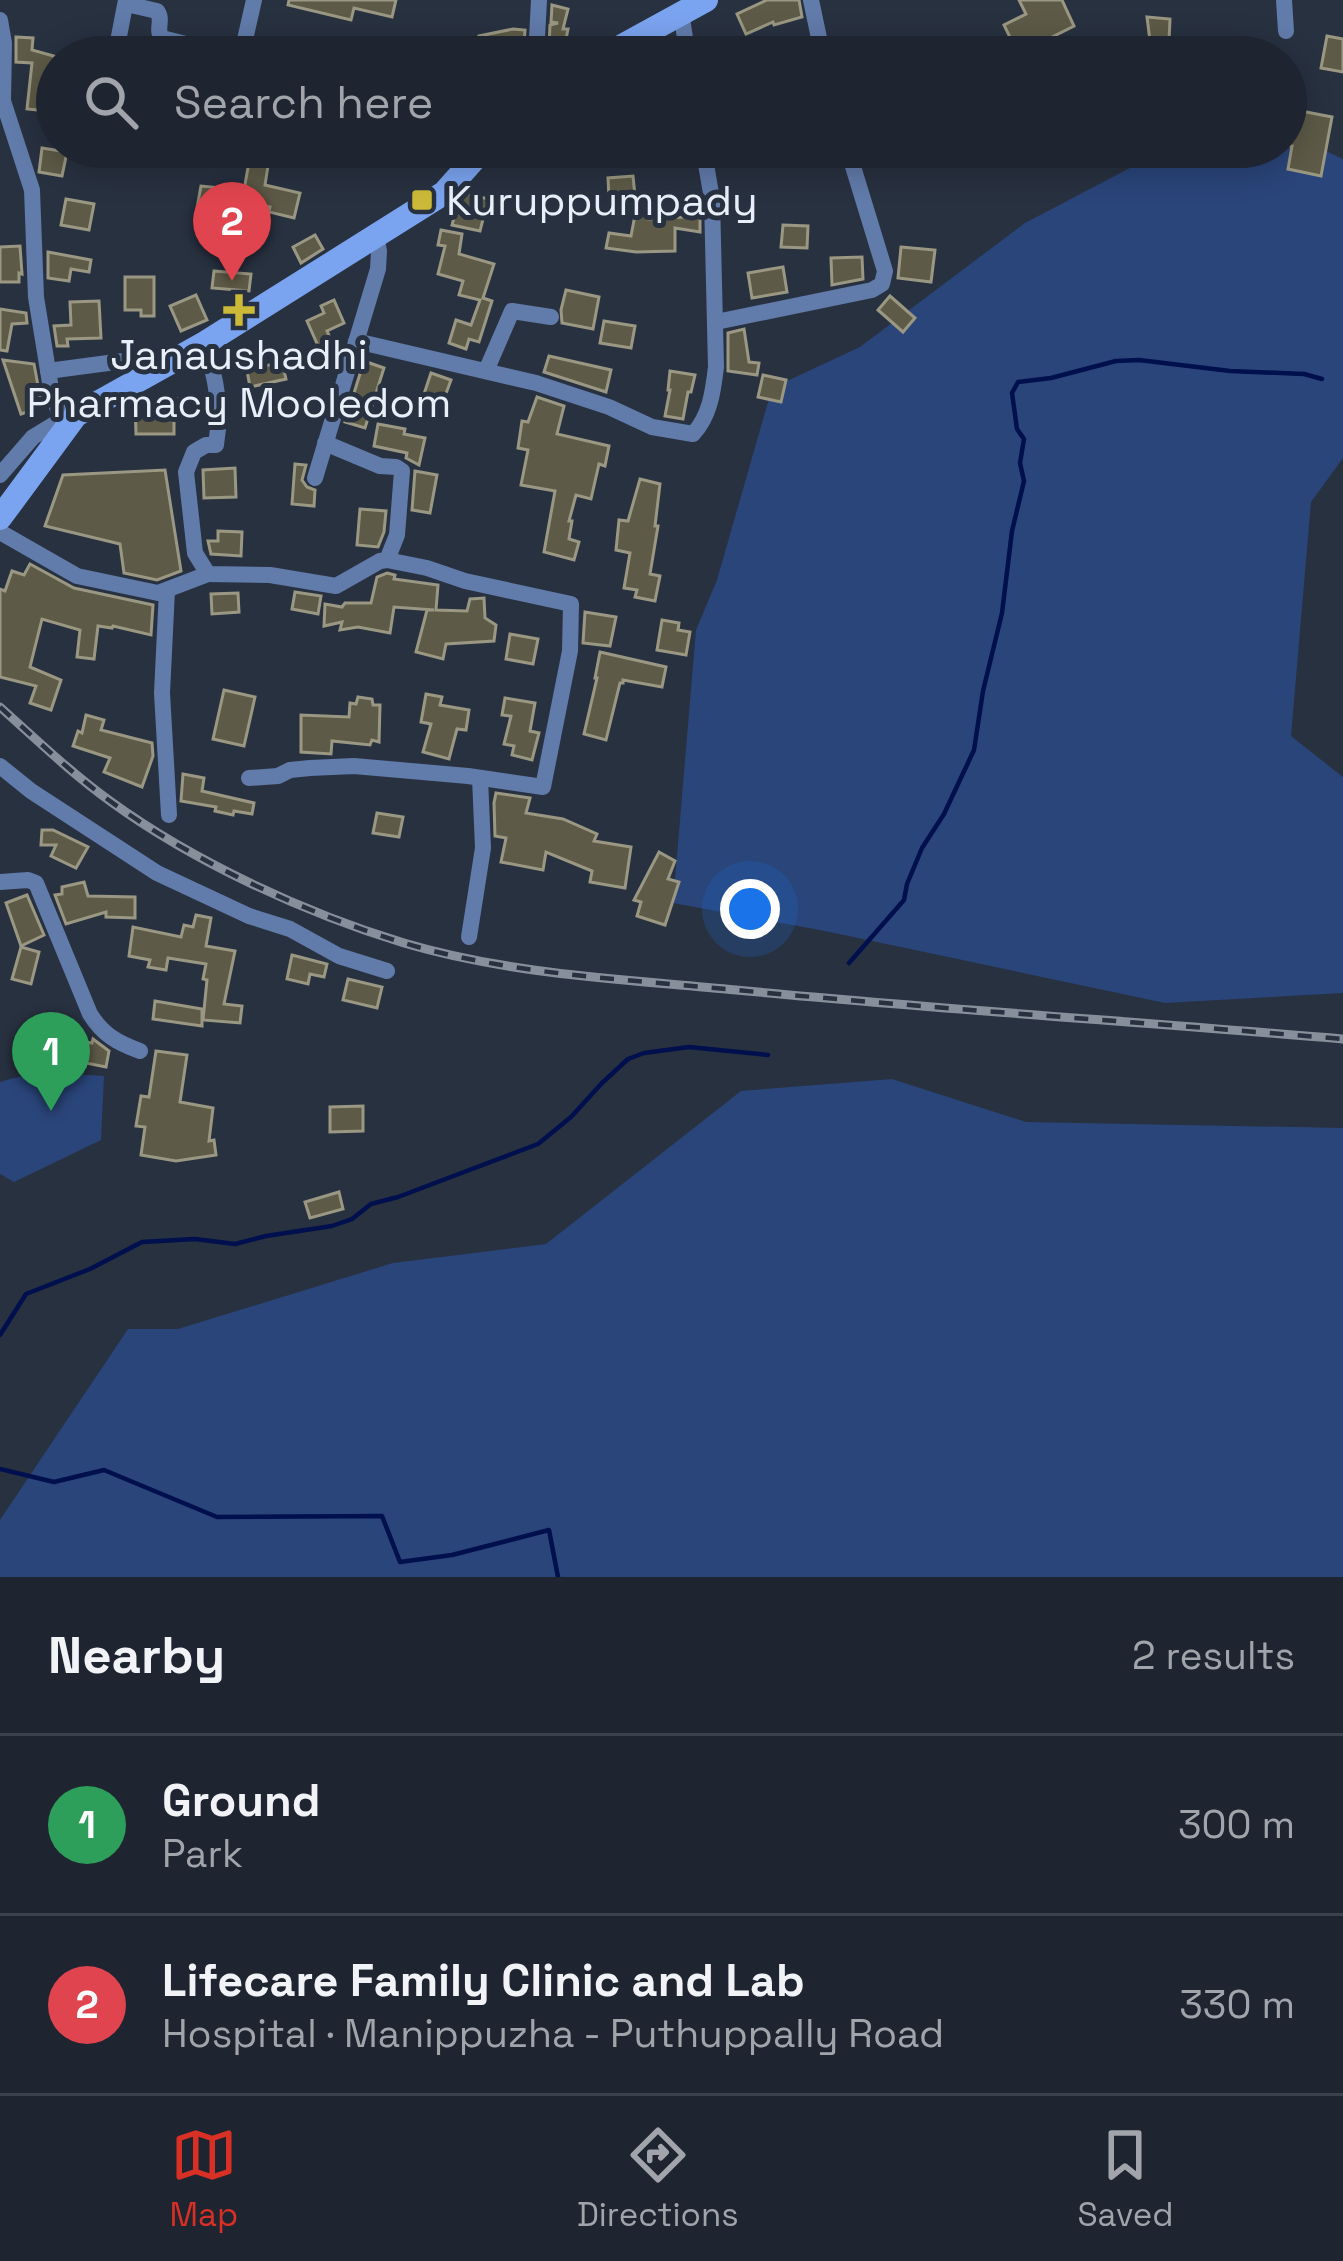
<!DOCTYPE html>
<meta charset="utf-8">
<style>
:root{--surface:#1e2530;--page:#262d38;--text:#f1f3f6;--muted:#a1a5ab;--line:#3c424c;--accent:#d93025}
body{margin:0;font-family:"Space Grotesk",sans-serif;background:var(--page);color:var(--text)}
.you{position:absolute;left:750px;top:909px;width:42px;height:42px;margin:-30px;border:9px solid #fff;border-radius:50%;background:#1a73e8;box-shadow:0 0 0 18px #1a73e833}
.badge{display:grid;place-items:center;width:78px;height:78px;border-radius:50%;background:var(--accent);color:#fff;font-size:39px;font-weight:700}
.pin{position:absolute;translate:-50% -99px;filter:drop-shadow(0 3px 6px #0008)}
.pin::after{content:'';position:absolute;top:63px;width:42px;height:36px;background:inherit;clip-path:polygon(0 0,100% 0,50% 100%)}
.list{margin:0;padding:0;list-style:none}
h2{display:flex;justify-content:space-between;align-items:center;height:156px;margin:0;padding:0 48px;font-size:51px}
h2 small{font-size:39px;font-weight:400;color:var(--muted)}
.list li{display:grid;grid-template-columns:78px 1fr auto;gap:36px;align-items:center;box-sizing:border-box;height:180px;padding:0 48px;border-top:3px solid var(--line)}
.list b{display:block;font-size:45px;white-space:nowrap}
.list p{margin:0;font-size:39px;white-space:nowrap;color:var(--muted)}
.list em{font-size:39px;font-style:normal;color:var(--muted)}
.icon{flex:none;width:66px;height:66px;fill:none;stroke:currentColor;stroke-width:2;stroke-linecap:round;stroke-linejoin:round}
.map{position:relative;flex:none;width:1343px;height:1577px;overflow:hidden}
.search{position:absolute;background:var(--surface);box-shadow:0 6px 30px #0003;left:36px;right:36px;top:36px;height:132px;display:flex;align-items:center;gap:30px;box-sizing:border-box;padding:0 42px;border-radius:66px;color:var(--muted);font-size:45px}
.sheet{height:516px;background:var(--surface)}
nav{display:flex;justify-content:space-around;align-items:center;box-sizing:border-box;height:168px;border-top:3px solid var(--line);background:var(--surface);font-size:33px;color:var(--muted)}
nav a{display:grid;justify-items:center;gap:6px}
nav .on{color:var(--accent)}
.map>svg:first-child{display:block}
.green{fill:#2a457a}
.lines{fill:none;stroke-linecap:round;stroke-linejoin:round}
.stream{stroke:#000f4d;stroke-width:4.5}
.building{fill:#5d5a47;stroke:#9a9782;stroke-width:3}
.street{stroke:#617baa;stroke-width:16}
.secondary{stroke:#7ba4f0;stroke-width:24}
.rail-casing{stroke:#878f9b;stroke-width:9}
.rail{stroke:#283140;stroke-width:4.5;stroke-dasharray:14;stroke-linecap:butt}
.poi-dot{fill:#cdb938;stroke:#283140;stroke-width:4.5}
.labels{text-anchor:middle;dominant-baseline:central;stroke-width:10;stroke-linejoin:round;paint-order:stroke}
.poi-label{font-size:42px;fill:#e9eff9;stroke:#283140;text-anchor:start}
</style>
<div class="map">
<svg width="1343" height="1577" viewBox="0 0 1343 1577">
<rect width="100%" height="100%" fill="#283140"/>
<!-- green -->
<g class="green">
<path d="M1313 145 1343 159V458L1311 502 1291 736 1343 777V993L1165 1003 825 931 673 903 696 630 717 580 772 388 860 347 1025 223 1147 159Z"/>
<path d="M36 1072 104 1076 101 1140 14 1182 0 1174V1082Z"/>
<path d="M892 1079 1026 1122 1343 1128V1577H0V1520L128 1329H178L393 1263 546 1244 741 1091Z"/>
</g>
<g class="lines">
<!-- stream -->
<g class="stream">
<path d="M849 963 904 900 907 884 922 848 944 814 974 750 983 691 1002 613 1012 531 1024 481 1020 463 1024 439 1017 429 1012 393 1018 382 1051 378 1116 361 1139 360 1230 371 1304 374 1322 379"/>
<path d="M0 1335 26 1294 90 1269 142 1242 195 1239 235 1244 266 1236 332 1226 352 1219 371 1204 398 1197 538 1144 571 1117 602 1083 628 1059 644 1053 689 1047 768 1055"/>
<path d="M0 1469 54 1482 104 1470 217 1517 382 1516 400 1562 452 1555 549 1530 558 1577"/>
</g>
</g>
<!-- building -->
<g class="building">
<path d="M289 0H396L392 17 354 8 351 20 288 5Z"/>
<path d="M767 0H799L802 17 774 25 773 22 746 34 737 14Z"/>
<path d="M1019 0H1062L1074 26 1018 54 1004 25 1026 14Z"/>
<path d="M552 5 568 9 563 29H568L564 49 549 46 550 25 558 23 551 22Z"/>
<path d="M1147 17 1170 19 1169 41 1180 39 1183 57H1152Z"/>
<path d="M513 29 525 30 523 57H500V49L482 52 479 36Z"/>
<path d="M1327 36 1343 39V72L1321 68Z"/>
<path d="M16 37 33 38 32 50 57 57V75L52 74 48 111 27 109 32 63 16 62Z"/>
<path d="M859 38 899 39 898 57H859Z"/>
<path d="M327 40 379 52V57H323Z"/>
<path d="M1301 111 1332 117 1321 176 1288 169 1292 146 1286 145V127L1298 129Z"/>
<path d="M243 147H271L265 185 300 193 294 218 269 212 270 207 235 201 233 218H222L220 232 200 231 205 220 195 219 201 186 244 190 249 162 241 161Z"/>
<path d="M42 148 67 152 62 176 39 172Z"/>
<path d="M633 176 635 196 609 198 608 178Z"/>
<path d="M466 193 488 199 480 231 452 225 458 203Z"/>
<path d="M639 194 653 197 649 219 683 217 684 210 700 213V232L675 228V251L636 252 606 248 609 233 631 236Z"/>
<path d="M66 199 94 204 89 230 61 225Z"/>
<path d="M783 225 808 226 807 248 781 247Z"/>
<path d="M441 230 462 234 459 254 494 264 483 298 492 301 479 342 469 339 466 349 449 343 456 320 471 325 480 300 459 295 463 281 438 274 445 246 438 245Z"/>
<path d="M315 235 323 249 301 263 293 247Z"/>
<path d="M20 246 22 274 19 273V282H0V247Z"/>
<path d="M901 247 935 250 931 282 898 278Z"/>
<path d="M48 252 91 260 89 272 71 269 69 281 48 278Z"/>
<path d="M862 257 863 279 832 285 831 258Z"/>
<path d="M783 267 787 292 752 298 748 273Z"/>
<path d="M214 271 251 274 249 291 212 288Z"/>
<path d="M125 277H154V316H141V310H125Z"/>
<path d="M566 290 599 297 593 329 562 323 561 310Z"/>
<path d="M196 295 207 320 181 331 170 306Z"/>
<path d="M890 296 915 318 903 332 878 310Z"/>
<path d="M334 300 344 323 327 331 332 342 319 348 307 321 324 313 321 306Z"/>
<path d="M99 301 101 338 67 339 68 346H57L54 326 71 325 70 302Z"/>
<path d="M0 309 26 313 27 323 12 324 7 351 0 350Z"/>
<path d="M604 321 635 326 631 348 600 343Z"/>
<path d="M744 329 749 362 759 363 757 375 728 371V333Z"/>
<path d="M549 356 611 370 606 392 544 372Z"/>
<path d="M259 357 261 367 282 362 286 379 250 387 245 360Z"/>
<path d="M3 360 34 364 42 407 21 414Z"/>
<path d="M364 361 384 368 365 428 345 422Z"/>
<path d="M670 371 695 375 691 392H688L683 419 665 416 670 390H668Z"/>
<path d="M431 373 451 380 441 407 422 400Z"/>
<path d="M763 375 786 380 781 402 758 397Z"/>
<path d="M537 397 564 406 557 434 609 446 605 466 599 464 591 499 576 495 569 521H572L569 539 579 542 574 560 544 552 555 491 521 485 528 450 518 448 522 421 528 422Z"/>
<path d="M183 398V416H174V434H136L135 401Z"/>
<path d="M378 424 405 429 404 434 425 438 419 465 406 458 407 453 374 446Z"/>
<path d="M295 464 306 465 302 480 307 487 315 490 314 506 292 504Z"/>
<path d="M235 468 236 497 204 498 203 470Z"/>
<path d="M165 470 181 571 157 580 124 573 120 544 45 526 63 475Z"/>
<path d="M415 471 437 475 430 513 412 510Z"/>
<path d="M640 479 660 484 655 526H658L650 574 660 576 655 601 635 597 637 590 624 588 630 553 616 550 619 520 628 521Z"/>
<path d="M360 509 386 511 384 532 378 547 357 545Z"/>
<path d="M218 531 242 532 241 556 211 554 208 541H218Z"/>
<path d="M30 564 74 588 153 605 151 635 113 626 112 628 98 626 94 659 77 657 80 630 42 619 30 667 61 680 51 710 30 703 36 686 0 677V589L5 591 12 571 24 575Z"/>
<path d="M387 573 395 575 394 579 438 585 436 610 467 611 470 599 484 598 485 618 496 625 494 641 446 644 443 659 416 652 427 610H434L394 607 390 633 358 627 340 630 342 622 324 626 325 604 342 607 345 603H371L377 577Z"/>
<path d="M295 592 321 596 318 614 292 609Z"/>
<path d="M238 593 239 612 212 614 211 594Z"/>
<path d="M585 612 616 617 610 646 583 643Z"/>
<path d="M662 620 679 623 678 630 690 632 686 655 657 650Z"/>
<path d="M510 634 538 639 533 664 506 659Z"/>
<path d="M600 652 666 667 662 687 623 680V683H620L606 740 584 734 597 678H595Z"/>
<path d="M224 690 255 697 244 746 213 739Z"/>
<path d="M426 694 442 697 440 705 469 710 466 730 457 729 449 759 423 752 431 724 421 722Z"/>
<path d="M358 697 372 699 373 705H380L379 742 372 740 370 745 332 741 331 754 301 752V715L349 717 350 703 356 704Z"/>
<path d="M505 698 535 703 530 731 539 733 532 760 512 755 514 746 504 744 511 716 502 715Z"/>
<path d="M86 715 104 720 101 730 152 743 153 756 142 787 104 772 110 758 73 746 78 731 82 733Z"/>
<path d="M183 774 204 778 202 791 254 803 252 814 234 811 233 815 215 811 216 807 181 801Z"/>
<path d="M496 793 530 798 526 813 563 819 597 834 594 841 631 847 625 888 590 882 592 871 546 852 543 870 501 862 506 838 495 836 494 803Z"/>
<path d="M377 813 403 817 399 837 373 833Z"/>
<path d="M42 830H53L88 847 76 868 51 856 56 845H41Z"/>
<path d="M659 852 675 861 668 879 679 882 665 925 637 916 641 902 634 900Z"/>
<path d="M84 882 88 896 135 897V918L106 917V912L66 924 55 895 62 894V887Z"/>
<path d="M27 895 44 935 21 946 6 903Z"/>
<path d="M196 915 211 918 206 946 235 951 224 1004 242 1006 240 1023 203 1020 207 980 203 979 206 964 168 958 166 970 148 967 150 960 129 956 133 927 181 937 184 925 193 927Z"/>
<path d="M21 947 39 952 31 984 12 979Z"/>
<path d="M292 955 327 964 324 977 310 974 308 984 287 979Z"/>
<path d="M348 979 382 987 377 1008 343 1000Z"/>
<path d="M155 1001 202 1009V1026L153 1019Z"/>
<path d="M93 1039 109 1051 106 1067 86 1063 85 1067 70 1065 73 1040 92 1043Z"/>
<path d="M156 1051 187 1055 180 1102 213 1108 209 1141 214 1140 216 1155 176 1161 141 1155 145 1127 136 1126 141 1096 149 1097Z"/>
<path d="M363 1106V1131L330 1132V1107Z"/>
<path d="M339 1192 343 1209 310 1218 305 1202Z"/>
</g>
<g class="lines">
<!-- street -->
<g class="street">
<path d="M811 0 823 57"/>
<path d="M1284 0 1286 31"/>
<path d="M126 4 157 11C164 20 155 30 162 38L237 57"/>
<path d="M681 12 688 57"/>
<path d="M0 20 4 43 3 101 32 190 36 297 51 389 61 419"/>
<path d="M115 57 126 0"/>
<path d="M241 57 254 0"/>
<path d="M536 57 539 0"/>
<path d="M716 322 872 290 882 284 885 271 847 147"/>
<path d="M356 341 536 383 609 407 652 427 693 434C710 416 713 392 716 367L712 199 703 147"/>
<path d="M205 343C216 378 222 409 216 445H206L194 452 186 472 195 553 208 574 270 575 336 586 380 561 387 560"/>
<path d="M48 371 138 359 161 367"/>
<path d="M486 371 512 311 551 317"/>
<path d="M0 475 33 437 66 417"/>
<path d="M315 478 378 269 379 251 376 236"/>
<path d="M0 532 77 576 158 593 208 574"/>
<path d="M167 590 162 693 169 815"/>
<path d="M0 766 31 791 157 873 249 916 290 929 339 956 387 971"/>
<path d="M249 778 278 776 290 770 310 768 354 766 468 776 543 787 570 651 571 604 465 581 427 568 387 560 397 535 402 471 396 467 380 466 325 443"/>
<path d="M0 882 28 880 36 883 90 1014C103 1035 118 1043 140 1051"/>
<path d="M469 937 483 848 480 778"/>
</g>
<!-- secondary -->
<g class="secondary">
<path d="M602 57 706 0"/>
<path d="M0 518 76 415 205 343 444 193 485 147"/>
</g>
<defs>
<path id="rail" d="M0 707C36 739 71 773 110 801 194 862 305 913 404 943 512 975 625 979 736 990 938 1009 1141 1022 1343 1039"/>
</defs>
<!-- rail casing -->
<use href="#rail" class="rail-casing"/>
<!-- rail -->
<use href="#rail" class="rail"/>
</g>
<!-- markers -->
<g class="poi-dot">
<rect x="410" y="188" width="24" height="24" rx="6"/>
<path d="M233 292h12v12h12v12h-12v12h-12v-12h-12v-12h12z"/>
</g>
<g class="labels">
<!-- poi labels -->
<g class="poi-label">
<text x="446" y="200">Kuruppumpady</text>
<text x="239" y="354" text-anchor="middle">Janaushadhi<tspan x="239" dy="48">Pharmacy Mooledom</tspan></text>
</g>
</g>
</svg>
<div class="you"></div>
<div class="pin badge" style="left:51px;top:1111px;background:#2e9e5b">1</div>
<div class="pin badge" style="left:232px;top:281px;background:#e0444e">2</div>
<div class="search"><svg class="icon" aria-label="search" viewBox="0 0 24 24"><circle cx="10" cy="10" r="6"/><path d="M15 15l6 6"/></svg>Search here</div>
</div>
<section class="sheet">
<h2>Nearby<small>2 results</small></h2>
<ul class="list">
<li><span class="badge" style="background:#2e9e5b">1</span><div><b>Ground</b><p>Park</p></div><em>300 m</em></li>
<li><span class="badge" style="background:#e0444e">2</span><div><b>Lifecare Family Clinic and Lab</b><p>Hospital · Manippuzha - Puthuppally Road</p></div><em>330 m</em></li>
</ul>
</section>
<nav>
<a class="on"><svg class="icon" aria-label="map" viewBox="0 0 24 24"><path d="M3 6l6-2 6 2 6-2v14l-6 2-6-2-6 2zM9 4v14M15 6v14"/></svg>Map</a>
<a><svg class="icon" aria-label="directions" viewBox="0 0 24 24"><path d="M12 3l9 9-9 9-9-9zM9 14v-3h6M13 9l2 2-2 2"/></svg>Directions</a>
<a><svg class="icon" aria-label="saved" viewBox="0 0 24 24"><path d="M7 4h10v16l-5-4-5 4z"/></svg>Saved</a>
</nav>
